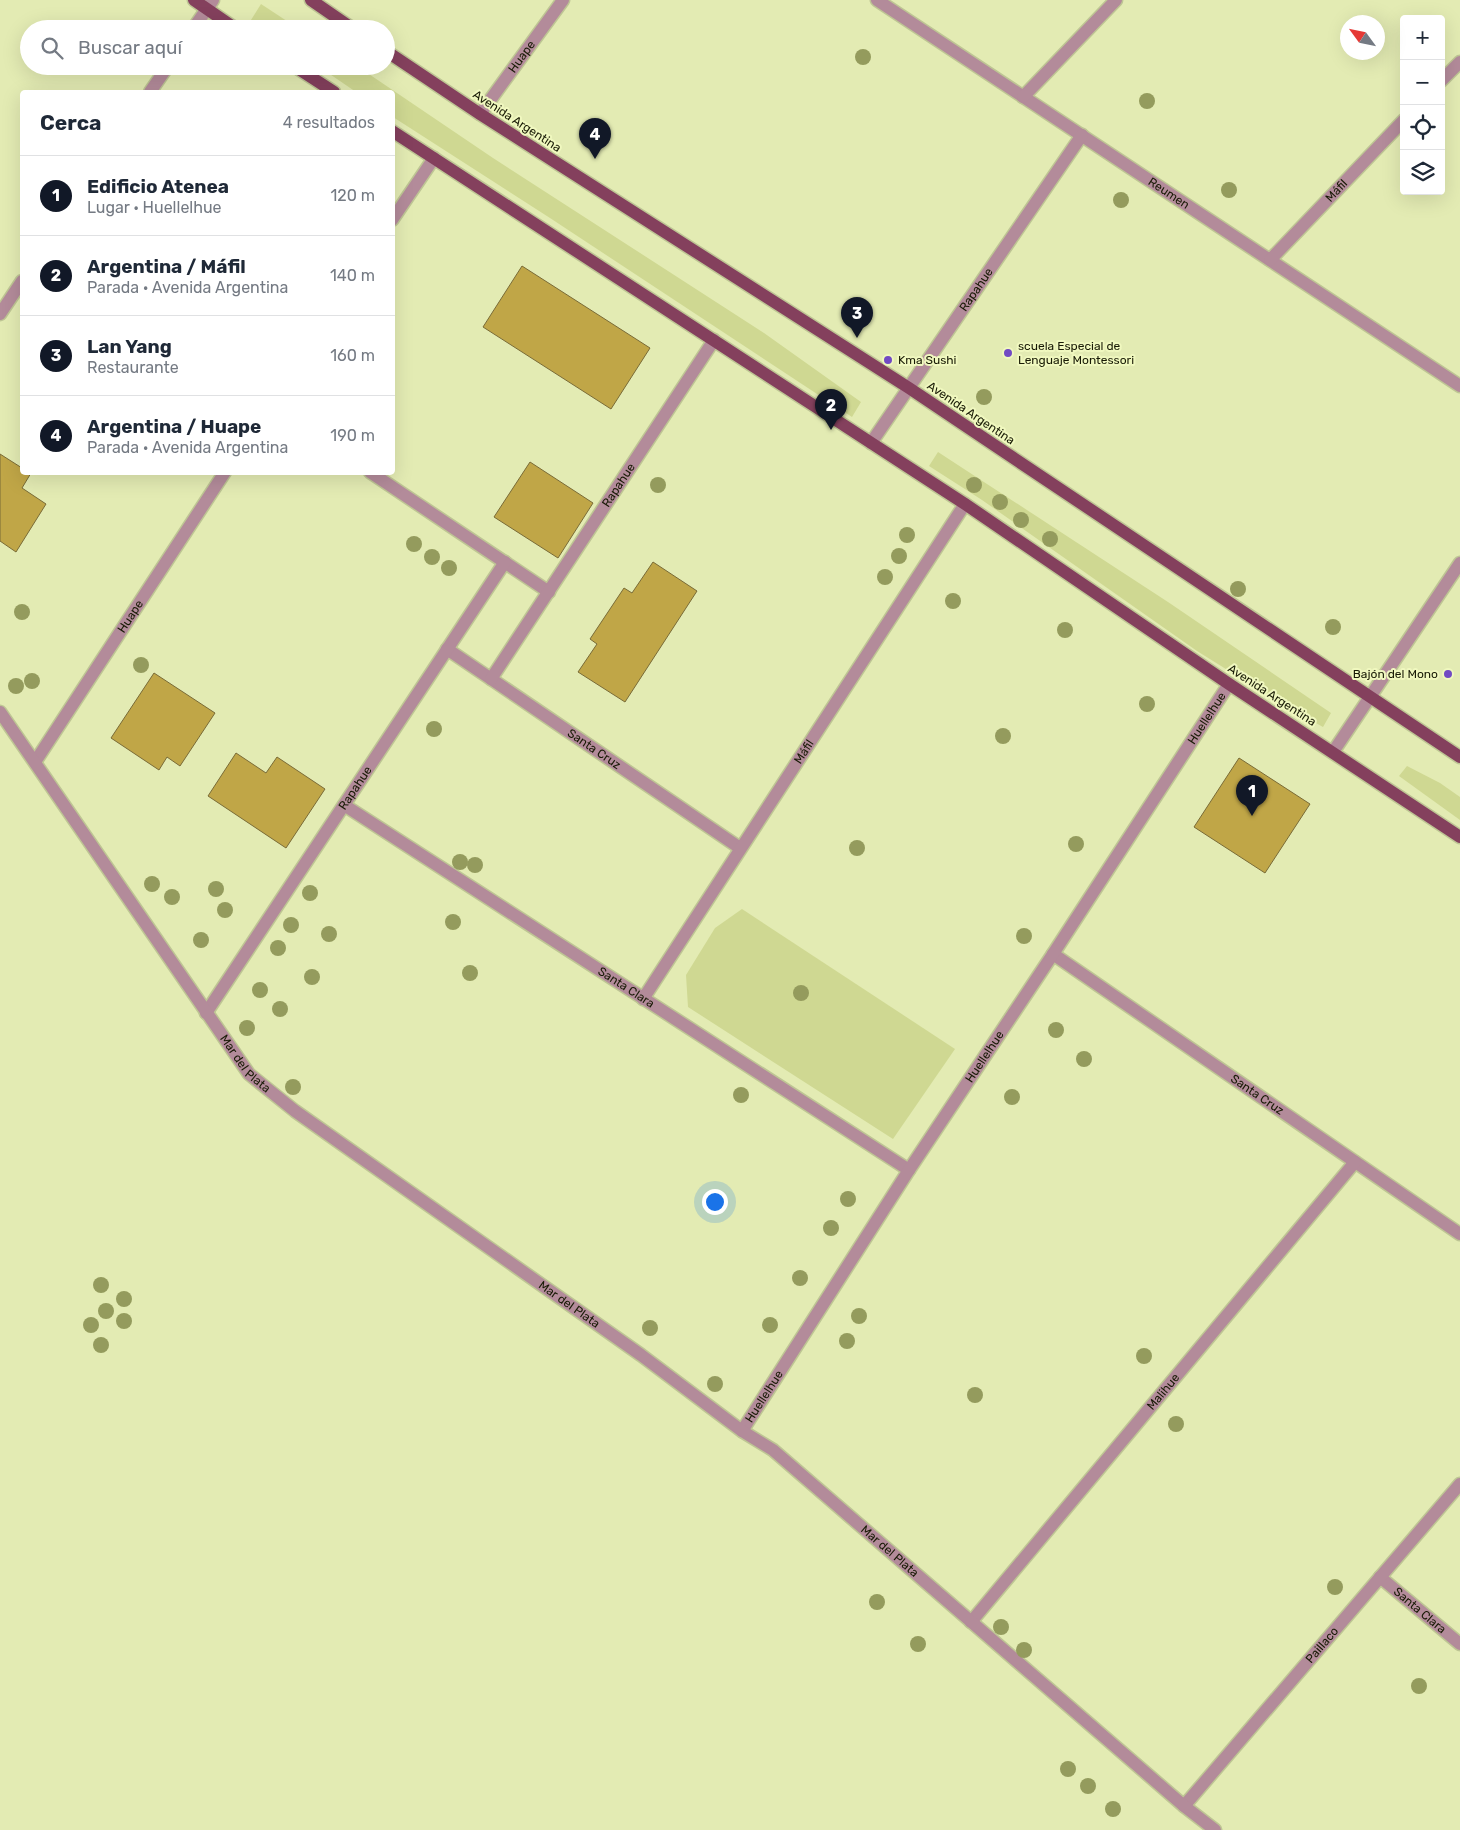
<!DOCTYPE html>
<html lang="es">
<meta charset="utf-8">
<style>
:root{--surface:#fff;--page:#f2f2f3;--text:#1f2937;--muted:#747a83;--line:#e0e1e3;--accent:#111827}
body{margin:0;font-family:Rubik,sans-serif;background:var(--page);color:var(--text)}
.controls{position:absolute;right:15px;top:15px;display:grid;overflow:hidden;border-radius:5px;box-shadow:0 5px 20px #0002}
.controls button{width:45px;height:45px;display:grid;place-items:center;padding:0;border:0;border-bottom:1px solid var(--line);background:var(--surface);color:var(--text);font:25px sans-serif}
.compass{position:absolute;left:1340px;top:15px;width:45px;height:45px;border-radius:50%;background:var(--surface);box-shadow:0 5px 20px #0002;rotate:303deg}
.you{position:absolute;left:714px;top:1201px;width:18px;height:18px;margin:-12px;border:4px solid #fff;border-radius:50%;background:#1a73e8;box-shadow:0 0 0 8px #1a73e833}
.badge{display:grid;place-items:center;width:32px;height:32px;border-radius:50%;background:var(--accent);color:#fff;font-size:16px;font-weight:700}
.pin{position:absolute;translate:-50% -41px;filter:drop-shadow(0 1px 2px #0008)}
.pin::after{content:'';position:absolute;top:26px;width:18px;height:15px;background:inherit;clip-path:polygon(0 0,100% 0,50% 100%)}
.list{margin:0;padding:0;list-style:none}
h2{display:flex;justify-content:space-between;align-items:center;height:65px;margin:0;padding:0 20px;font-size:21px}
h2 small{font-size:16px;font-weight:400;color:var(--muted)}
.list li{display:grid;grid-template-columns:32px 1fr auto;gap:15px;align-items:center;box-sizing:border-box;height:80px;padding:0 20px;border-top:1px solid var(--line)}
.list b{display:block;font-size:19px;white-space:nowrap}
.list p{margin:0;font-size:16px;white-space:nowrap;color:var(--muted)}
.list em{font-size:16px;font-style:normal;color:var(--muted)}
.icon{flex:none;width:28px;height:28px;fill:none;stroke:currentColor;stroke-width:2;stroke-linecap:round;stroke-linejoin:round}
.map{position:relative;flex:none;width:1460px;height:1830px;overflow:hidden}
.search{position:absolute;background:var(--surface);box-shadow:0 5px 20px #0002;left:20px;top:20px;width:375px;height:55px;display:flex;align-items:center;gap:12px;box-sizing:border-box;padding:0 18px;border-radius:28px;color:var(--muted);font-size:19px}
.panel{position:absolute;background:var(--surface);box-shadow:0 5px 20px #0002;left:20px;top:90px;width:375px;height:385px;border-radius:5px}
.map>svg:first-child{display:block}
.green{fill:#cfd892}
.building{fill:#c0a647;stroke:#796b37}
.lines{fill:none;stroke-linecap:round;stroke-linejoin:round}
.minor-casing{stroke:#bec594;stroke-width:15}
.tertiary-casing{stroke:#bec594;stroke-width:15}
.primary-casing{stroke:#bec594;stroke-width:15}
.minor{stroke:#b38b9a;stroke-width:12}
.tertiary{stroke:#b38b9a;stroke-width:12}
.primary{stroke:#84405d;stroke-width:12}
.tree{fill:#949b5d}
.poi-dot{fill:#724ac3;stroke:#f0f8bf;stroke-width:2}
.labels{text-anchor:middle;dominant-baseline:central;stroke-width:4;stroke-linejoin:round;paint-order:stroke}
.street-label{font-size:12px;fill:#181a05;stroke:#f0f8bf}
.poi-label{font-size:12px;fill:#181a05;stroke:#f0f8bf;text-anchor:start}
</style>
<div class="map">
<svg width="1460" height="1830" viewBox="0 0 1460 1830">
<rect width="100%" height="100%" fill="#e3ebb3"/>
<!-- green -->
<g class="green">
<path d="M261 4 299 29H263L251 20Z"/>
<path d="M318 66H357L493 158 764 333 861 402 852 417 550 218 393 117 392 92H356Z"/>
<path d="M938 452 1168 602 1331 713 1323 727 1282 704 1197 651 982 500 929 466Z"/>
<path d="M1407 766 1440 783 1460 797V820L1399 776Z"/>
<path d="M742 909 955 1049 893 1139 688 1007 686 975 715 928Z"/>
</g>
<!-- building -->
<g class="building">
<path d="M522 266 650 348 611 409 483 327Z"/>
<path d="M0 454 22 468V472L31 473 22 488 46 504 16 552 0 541Z"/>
<path d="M530 462 593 503 558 558 494 517Z"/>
<path d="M653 562 697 591 625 702 578 672 597 644 590 639 624 588 632 593Z"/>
<path d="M154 673 215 713 180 766 167 757 159 770 111 738Z"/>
<path d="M236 753 266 773 277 757 325 789 286 848 208 796Z"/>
<path d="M1239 758 1310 804 1265 873 1194 827Z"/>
</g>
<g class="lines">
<defs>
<g id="minor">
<path id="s1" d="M877 0 1460 386"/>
<path d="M1441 81 1460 62"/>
<path d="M1023 97 1116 0"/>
<path id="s2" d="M480 114 563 0"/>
<path d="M392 220 434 158"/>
<path id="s3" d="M1270 260 1404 120"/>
<path id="s4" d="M871 443 1082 135"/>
<path d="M370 472 549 592"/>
<path id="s5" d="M447 649 740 848"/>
<path id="s6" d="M491 679 714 340"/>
<path d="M1333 752 1460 563"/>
<path id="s7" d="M35 762 225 472"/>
<path id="s8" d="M344 805 909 1170"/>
<path id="s9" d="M1053 954 1460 1234"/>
<path id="s10" d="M643 999 965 504"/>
<path id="s11" d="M206 1013 505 562"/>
<path id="s12" d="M742 1431 909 1170 1053 954 1229 684"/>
<path id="s13" d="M1380 1577 1460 1644"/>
<path id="s14" d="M971 1622 1355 1162"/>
<path id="s15" d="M1184 1806 1460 1484"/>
</g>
<g id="tertiary">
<path d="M193 29 213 0"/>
<path d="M150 92 168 66"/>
<path d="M0 314 22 281"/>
<path id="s16" d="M0 712 249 1074 295 1111 641 1355 742 1431 773 1450 1184 1806 1215 1830"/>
</g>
<g id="primary">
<path d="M194 0 236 29"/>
<path d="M311 0 353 29"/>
<path d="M386 51 480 114 909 388 1460 757"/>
<path d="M294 66 334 92"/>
<path d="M392 131 965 504 1229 684 1460 837"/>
</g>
</defs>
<!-- minor casing -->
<use href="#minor" class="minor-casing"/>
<!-- tertiary casing -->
<use href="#tertiary" class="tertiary-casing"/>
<!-- primary casing -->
<use href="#primary" class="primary-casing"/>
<!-- minor -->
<use href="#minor" class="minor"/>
<!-- tertiary -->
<use href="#tertiary" class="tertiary"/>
<!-- primary -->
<use href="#primary" class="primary"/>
</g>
<!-- trees -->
<g class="tree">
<circle cx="863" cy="57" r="8"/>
<circle cx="1147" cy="101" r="8"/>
<circle cx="1229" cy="190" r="8"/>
<circle cx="1121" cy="200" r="8"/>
<circle cx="984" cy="397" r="8"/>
<circle cx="658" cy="485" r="8"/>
<circle cx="974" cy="485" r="8"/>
<circle cx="1000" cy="502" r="8"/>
<circle cx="1021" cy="520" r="8"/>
<circle cx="907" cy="535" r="8"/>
<circle cx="1050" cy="539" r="8"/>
<circle cx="414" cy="544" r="8"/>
<circle cx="899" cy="556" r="8"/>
<circle cx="432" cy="557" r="8"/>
<circle cx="449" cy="568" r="8"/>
<circle cx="885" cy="577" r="8"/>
<circle cx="1238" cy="589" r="8"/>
<circle cx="953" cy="601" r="8"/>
<circle cx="22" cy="612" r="8"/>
<circle cx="1333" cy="627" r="8"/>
<circle cx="1065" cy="630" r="8"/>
<circle cx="141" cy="665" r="8"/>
<circle cx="32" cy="681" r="8"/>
<circle cx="16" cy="686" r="8"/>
<circle cx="1147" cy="704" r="8"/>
<circle cx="434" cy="729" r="8"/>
<circle cx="1003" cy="736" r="8"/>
<circle cx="1076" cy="844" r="8"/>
<circle cx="857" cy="848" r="8"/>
<circle cx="460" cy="862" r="8"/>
<circle cx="475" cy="865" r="8"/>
<circle cx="152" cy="884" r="8"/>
<circle cx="216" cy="889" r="8"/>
<circle cx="310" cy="893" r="8"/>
<circle cx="172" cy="897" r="8"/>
<circle cx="225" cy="910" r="8"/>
<circle cx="453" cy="922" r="8"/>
<circle cx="291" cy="925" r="8"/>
<circle cx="329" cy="934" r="8"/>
<circle cx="1024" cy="936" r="8"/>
<circle cx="201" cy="940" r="8"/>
<circle cx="278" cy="948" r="8"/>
<circle cx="470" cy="973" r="8"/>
<circle cx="312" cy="977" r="8"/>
<circle cx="260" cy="990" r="8"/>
<circle cx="801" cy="993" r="8"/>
<circle cx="280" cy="1009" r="8"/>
<circle cx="247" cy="1028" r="8"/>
<circle cx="1056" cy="1030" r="8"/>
<circle cx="1084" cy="1059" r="8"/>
<circle cx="293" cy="1087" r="8"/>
<circle cx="741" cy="1095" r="8"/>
<circle cx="1012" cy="1097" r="8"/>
<circle cx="848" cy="1199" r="8"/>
<circle cx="831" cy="1228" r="8"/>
<circle cx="800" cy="1278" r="8"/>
<circle cx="101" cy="1285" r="8"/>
<circle cx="124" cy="1299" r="8"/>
<circle cx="106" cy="1311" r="8"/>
<circle cx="859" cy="1316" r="8"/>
<circle cx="124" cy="1321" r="8"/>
<circle cx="91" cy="1325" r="8"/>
<circle cx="770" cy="1325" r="8"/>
<circle cx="650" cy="1328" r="8"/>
<circle cx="847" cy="1341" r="8"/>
<circle cx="101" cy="1345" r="8"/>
<circle cx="1144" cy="1356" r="8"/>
<circle cx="715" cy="1384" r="8"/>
<circle cx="975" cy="1395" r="8"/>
<circle cx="1176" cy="1424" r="8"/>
<circle cx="1335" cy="1587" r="8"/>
<circle cx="877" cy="1602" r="8"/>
<circle cx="1001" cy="1627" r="8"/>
<circle cx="918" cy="1644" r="8"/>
<circle cx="1024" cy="1650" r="8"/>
<circle cx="1419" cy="1686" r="8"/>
<circle cx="1068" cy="1769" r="8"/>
<circle cx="1088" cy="1786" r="8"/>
<circle cx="1113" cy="1809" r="8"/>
</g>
<!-- markers -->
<g class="poi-dot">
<circle cx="1008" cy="353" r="5"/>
<circle cx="888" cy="360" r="5"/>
<circle cx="1448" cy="674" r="5"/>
</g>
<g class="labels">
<!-- street labels -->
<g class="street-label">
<text stroke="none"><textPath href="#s2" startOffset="71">Huape</textPath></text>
<text transform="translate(517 121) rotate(33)">Avenida Argentina</text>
<text stroke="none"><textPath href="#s3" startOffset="96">Máfil</textPath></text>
<text stroke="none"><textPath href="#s1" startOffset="350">Reumen</textPath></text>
<text stroke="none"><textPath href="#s4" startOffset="186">Rapahue</textPath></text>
<text transform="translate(971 413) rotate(34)">Avenida Argentina</text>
<text stroke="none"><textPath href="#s6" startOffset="232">Rapahue</textPath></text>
<text stroke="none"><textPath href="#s7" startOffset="174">Huape</textPath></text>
<text transform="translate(1272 695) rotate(33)">Avenida Argentina</text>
<text stroke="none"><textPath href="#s12" startOffset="851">Huellelhue</textPath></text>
<text stroke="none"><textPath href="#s5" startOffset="178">Santa Cruz</textPath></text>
<text stroke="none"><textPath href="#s10" startOffset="295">Máfil</textPath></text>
<text stroke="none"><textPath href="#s11" startOffset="270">Rapahue</textPath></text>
<text stroke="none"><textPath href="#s8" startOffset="336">Santa Clara</textPath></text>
<text stroke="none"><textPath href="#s12" startOffset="446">Huellelhue</textPath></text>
<text stroke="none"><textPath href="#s16" startOffset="429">Mar del Plata</textPath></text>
<text stroke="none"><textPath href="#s9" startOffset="248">Santa Cruz</textPath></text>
<text stroke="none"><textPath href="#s16" startOffset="834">Mar del Plata</textPath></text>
<text stroke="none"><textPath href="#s14" startOffset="300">Malihue</textPath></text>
<text stroke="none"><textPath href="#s12" startOffset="41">Huellelhue</textPath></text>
<text stroke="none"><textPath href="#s16" startOffset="1239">Mar del Plata</textPath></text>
<text stroke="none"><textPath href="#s13" startOffset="52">Santa Clara</textPath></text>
<text stroke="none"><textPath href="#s15" startOffset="212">Paillaco</textPath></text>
</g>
<!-- poi labels -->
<g class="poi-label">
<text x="1018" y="346">scuela Especial de<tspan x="1018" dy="14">Lenguaje Montessori</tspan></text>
<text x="898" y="360">Kma Sushi</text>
<text x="1438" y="674" text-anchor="end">Bajón del Mono</text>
</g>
</g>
</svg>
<div class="controls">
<button>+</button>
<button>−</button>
<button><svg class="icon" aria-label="locate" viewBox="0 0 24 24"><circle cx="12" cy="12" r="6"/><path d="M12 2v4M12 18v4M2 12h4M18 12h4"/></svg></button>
<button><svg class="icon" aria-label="layers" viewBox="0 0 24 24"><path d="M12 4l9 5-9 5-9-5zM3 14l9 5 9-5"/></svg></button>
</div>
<svg class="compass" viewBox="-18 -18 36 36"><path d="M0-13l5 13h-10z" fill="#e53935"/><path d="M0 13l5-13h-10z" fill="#747a83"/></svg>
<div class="you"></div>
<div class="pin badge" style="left:1252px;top:816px">1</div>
<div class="pin badge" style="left:831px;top:430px">2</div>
<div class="pin badge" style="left:857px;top:338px">3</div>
<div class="pin badge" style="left:595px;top:159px">4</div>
<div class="search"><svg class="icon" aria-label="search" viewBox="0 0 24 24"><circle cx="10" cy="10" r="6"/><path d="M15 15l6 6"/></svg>Buscar aquí</div>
<section class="panel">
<h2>Cerca<small>4 resultados</small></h2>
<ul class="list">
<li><span class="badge">1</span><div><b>Edificio Atenea</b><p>Lugar · Huellelhue</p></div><em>120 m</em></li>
<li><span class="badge">2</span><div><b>Argentina / Máfil</b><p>Parada · Avenida Argentina</p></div><em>140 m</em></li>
<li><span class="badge">3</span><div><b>Lan Yang</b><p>Restaurante</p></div><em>160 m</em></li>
<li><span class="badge">4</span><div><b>Argentina / Huape</b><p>Parada · Avenida Argentina</p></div><em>190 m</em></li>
</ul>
</section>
</div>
